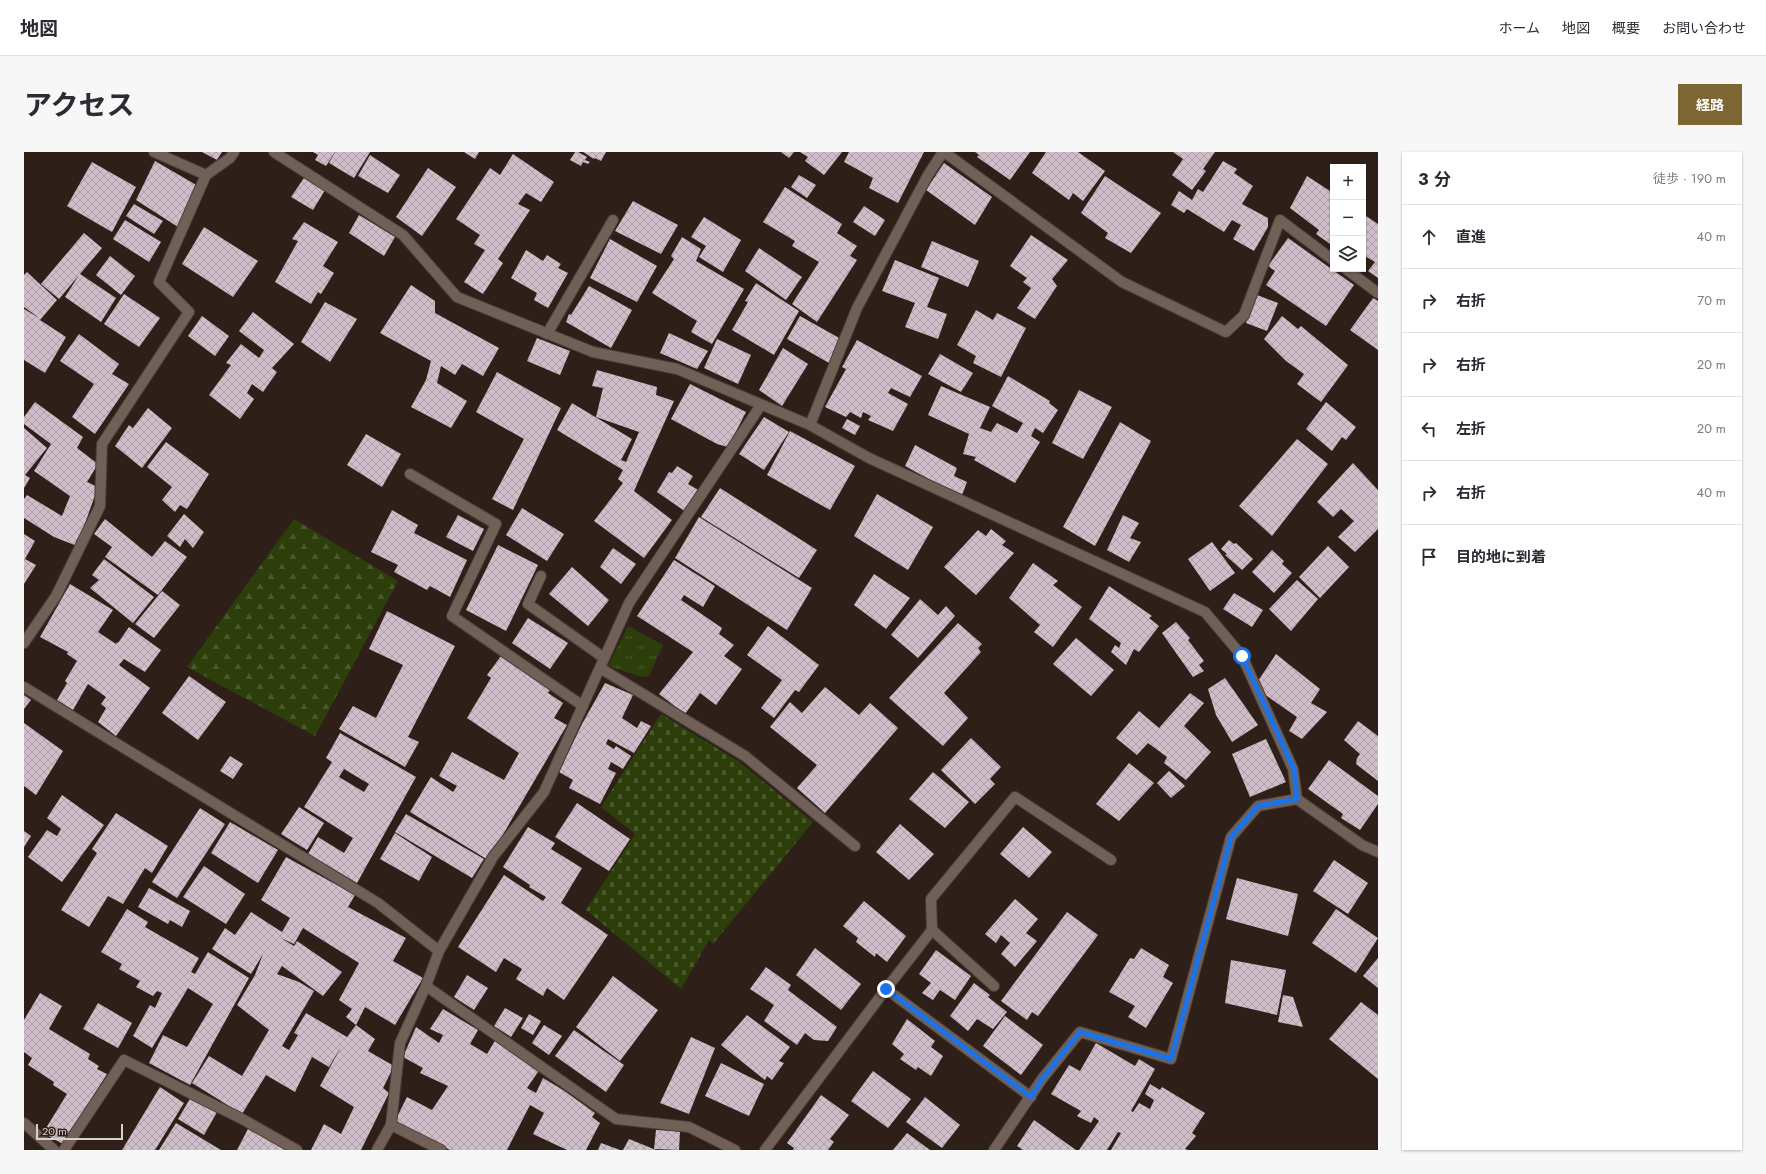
<!DOCTYPE html>
<html lang="ja">
<meta charset="utf-8">
<style>
:root{--surface:#fff;--page:#f7f7f7;--text:#2b2b33;--muted:#7c7c81;--line:#e1e1e2;--accent:#7d6633}
body{margin:0;font-family:Jost,"Noto Sans JP",sans-serif;background:var(--page);color:var(--text)}
.controls{position:absolute;right:12px;top:12px;display:grid;overflow:hidden;border-radius:0px;box-shadow:0 1px 3px #0004}
.controls button{width:36px;height:36px;display:grid;place-items:center;padding:0;border:0;border-bottom:1px solid var(--line);background:var(--surface);color:var(--text);font:20px sans-serif}
.scale{position:absolute;left:12px;bottom:10px;width:87px;box-sizing:border-box;padding-left:4px;border:2px solid #dad0cb;border-top:0;font-size:11px;line-height:14px;white-space:nowrap;color:#dad0cb;-webkit-text-stroke:3px #2e2018;paint-order:stroke}
.stop{position:absolute;width:12px;height:12px;margin:-9px;border:3px solid #1a73e8;border-radius:50%;background:#fff}
.stop.end{background:#1a73e8;border-color:#fff;box-shadow:0 1px 4px #0008}
.list{margin:0;padding:0;list-style:none}
h2{display:flex;justify-content:space-between;align-items:center;height:52px;margin:0;padding:0 16px;font-size:17px}
h2 small{font-size:13px;font-weight:400;color:var(--muted)}
.list li{display:grid;grid-template-columns:26px 1fr auto;gap:12px;align-items:center;box-sizing:border-box;height:64px;padding:0 16px;border-top:1px solid var(--line)}
.list b{display:block;font-size:15px;white-space:nowrap}
.list em{font-size:13px;font-style:normal;color:var(--muted)}
.icon{flex:none;width:22px;height:22px;fill:none;stroke:currentColor;stroke-width:2;stroke-linecap:round;stroke-linejoin:round}
.map{position:relative;flex:none;width:1354px;height:998px;overflow:hidden;border-radius:0px}
header{display:flex;align-items:center;gap:24px;box-sizing:border-box;height:56px;padding:0 20px;background:var(--surface);border-bottom:1px solid var(--line)}
header strong{font-size:19px}
nav{display:flex;gap:22px;margin-inline-start:auto;font-size:14px}
.intro{display:flex;align-items:center;justify-content:space-between;box-sizing:border-box;height:96px;padding:0 24px}
h1{margin:0;font-size:28px}
.button{padding:10px 18px;border-radius:0px;background:var(--accent);color:#fff;font-size:14px;font-weight:700}
main{display:flex;gap:24px;padding:0 24px}
aside{flex:1;background:var(--surface);border-radius:0px;box-shadow:0 1px 3px #0004}
.map>svg:first-child{display:block}
.grass{fill:url(#grass-tufts)}
.forest{fill:url(#forest-firs)}
.cemetery{fill:url(#cemetery-stones)}
.building{fill:url(#building-cross-hatch);fill-rule:evenodd}
.lines{fill:none;stroke-linecap:round;stroke-linejoin:round}
.minor-casing{stroke:#493d38;stroke-width:12}
.minor{stroke:#716057;stroke-width:10}
.route{stroke:#1a73e8;stroke-width:5}
</style>
<header>
<strong>地図</strong>
<nav><a>ホーム</a><a>地図</a><a>概要</a><a>お問い合わせ</a></nav>
</header>
<div class="intro"><h1>アクセス</h1><a class="button">経路</a></div>
<main>
<div class="map">
<svg width="1354" height="998" viewBox="0 0 1354 998">
<defs>
<pattern id="grass-tufts" width="24" height="20" patternUnits="userSpaceOnUse"><rect width="24" height="20" fill="#2c3e0a"/><path d="M3 7l-1-3M5 7V3M7 7l1-3M15 17l-1-3M17 17v-4M19 17l1-3" fill="none" stroke="#4a592c"/></pattern>
<pattern id="forest-firs" width="22" height="20" patternUnits="userSpaceOnUse"><rect width="22" height="20" fill="#2c3e0a"/><path d="M5 1l3.5 6h-7zM16 11l3.5 6h-7z" fill="#4a592c"/></pattern>
<pattern id="cemetery-stones" width="16" height="16" patternUnits="userSpaceOnUse"><rect width="16" height="16" fill="#2c3e0a"/><path d="M2 7V4a2 2 0 0 1 4 0v3zM10 15v-3a2 2 0 0 1 4 0v3z" fill="#4a592c"/></pattern>
<pattern id="building-cross-hatch" width="8" height="8" patternUnits="userSpaceOnUse"><rect width="8" height="8" fill="#cfbdc9"/><path d="M0 0l8 8M0 8l8-8" fill="none" stroke="#ac9da6"/></pattern>
</defs>
<rect width="100%" height="100%" fill="#2e2018"/>
<!-- grass -->
<path class="grass" d="M604 474 639 493 625 524 618 525 584 514Z"/>
<!-- forest -->
<path class="forest" d="M270 367 374 429 291 584 163 515Z"/>
<!-- cemetery -->
<path class="cemetery" d="M637 562 714 609 789 670 689 792 685 788 657 837 562 758 611 682 577 655Z"/>
<!-- building -->
<g class="building">
<path d="M178 0H198L193 8Z"/>
<path d="M289 0H311L302 14 291 8 294 3Z"/>
<path d="M311 0H346L330 26 305 11Z"/>
<path d="M440 0H455L451 7Z"/>
<path d="M551 0H554L563 5 561 8 566 10 564 12 559 10 557 14 546 8Z"/>
<path d="M559 0H582L577 9 571 6 570 7Z"/>
<path d="M757 0H770L765 6Z"/>
<path d="M776 0H818L800 23 781 9 784 5Z"/>
<path d="M825 0H900L874 51 845 36 849 26 820 10Z"/>
<path d="M951 0H1006L986 28 953 5 955 3Z"/>
<path d="M1022 0H1054L1081 19 1059 49 1049 41 1045 48 1008 21Z"/>
<path d="M1149 0H1191L1179 17 1182 19 1168 38 1148 23 1159 7Z"/>
<path d="M489 2 530 30 517 50 502 41 494 52 506 58 474 107 479 111 459 142 440 130 461 98 450 92 456 83 432 67 466 16 476 23Z"/>
<path d="M346 3 376 23 364 41 334 24Z"/>
<path d="M131 9 174 34 154 75 112 48Z"/>
<path d="M1199 9 1213 17 1210 21 1229 34 1218 52 1244 66V75L1230 99 1209 87 1217 73 1208 68 1200 80 1163 57 1160 61 1147 53 1155 39 1168 48 1174 37 1179 40Z"/>
<path d="M68 10 112 35 88 80 43 54Z"/>
<path d="M920 11 968 45 951 73 902 38Z"/>
<path d="M404 16 432 35 398 84 372 65Z"/>
<path d="M775 23 792 33 783 46 767 35Z"/>
<path d="M1081 24 1137 61 1107 101 1081 86 1084 81 1057 61Z"/>
<path d="M1283 24 1309 41V94L1292 82 1295 78 1266 56Z"/>
<path d="M280 26 301 38 289 58 267 45Z"/>
<path d="M761 35 818 72 813 81 833 94 826 104 833 108 793 170 768 152 795 110 768 94 771 89 739 70Z"/>
<path d="M609 49 654 73 637 102 591 79Z"/>
<path d="M110 52 139 69 130 82 102 64Z"/>
<path d="M840 54 861 68 851 84 829 70Z"/>
<path d="M1339 62 1354 72V126L1344 119 1351 110 1339 103Z"/>
<path d="M335 63 371 85 360 104 325 81Z"/>
<path d="M680 65 717 88 699 120 675 105 682 94 667 85Z"/>
<path d="M101 68 137 90 125 110 89 87Z"/>
<path d="M280 70 314 90 299 114 310 121 297 142 294 140 287 152 251 130 274 89 268 87Z"/>
<path d="M180 75 234 109 209 145 158 112Z"/>
<path d="M60 81 78 96 56 122 92 146 77 170 41 145 55 123 35 147 17 132Z"/>
<path d="M1007 83 1044 108 1028 127 1033 134 1011 167 993 156 1007 136 999 130 1003 126 986 114Z"/>
<path d="M658 85 677 97 672 109 720 137 688 192 667 180 673 169 628 141 650 107 647 104Z"/>
<path d="M1264 86 1330 133 1302 174 1242 133 1251 119 1244 114Z"/>
<path d="M586 87 633 114 613 150 566 126Z"/>
<path d="M908 89 955 109 944 135 897 115Z"/>
<path d="M735 96 778 125 762 148 721 119Z"/>
<path d="M502 98 519 109 523 103 537 112 534 116 544 121 524 156 510 148 513 141 487 126Z"/>
<path d="M86 104 111 124 97 143 72 123Z"/>
<path d="M871 108 915 126 903 155 923 162 914 187 881 175 891 151 858 139Z"/>
<path d="M3 120 33 148 16 168 42 185 21 221 0 208V157L15 166 0 155V123Z"/>
<path d="M732 131 775 159 750 203 708 178 724 150 721 149Z"/>
<path d="M387 133 411 149V161L475 196 459 224 438 212 431 223 417 214 413 231 443 249 427 276 387 255 402 228 407 209 356 181Z"/>
<path d="M565 134 608 158 587 196 542 170 545 162 547 163Z"/>
<path d="M100 142 136 166 115 195 80 172Z"/>
<path d="M1233 143 1254 151 1243 179 1222 171Z"/>
<path d="M1349 146 1354 149V198L1326 178Z"/>
<path d="M301 150 333 167 306 210 277 190Z"/>
<path d="M952 158 969 168 973 161 1002 176 977 225 949 211 952 204 933 193Z"/>
<path d="M229 160 270 192 248 216 253 220 239 240 228 232 223 241 230 247 216 267 185 243 207 213 202 211 217 192 235 206 240 198 215 179Z"/>
<path d="M178 164 205 184 191 204 164 184Z"/>
<path d="M776 164 817 187 805 211 763 187Z"/>
<path d="M1258 164 1274 177 1277 174 1324 213 1297 250 1273 232 1280 222 1262 209 1240 187Z"/>
<path d="M645 181 684 199 673 217 636 201Z"/>
<path d="M55 182 95 212 88 222 105 232 71 282 48 265 70 232 36 209Z"/>
<path d="M513 186 546 199 536 223 503 209Z"/>
<path d="M693 187 727 203 714 232 680 216Z"/>
<path d="M833 188 898 224 886 245 867 236 864 241 884 252 869 279 844 268 847 264 839 260 837 266 826 260 822 265 801 255 822 217 818 215Z"/>
<path d="M759 196 784 212 758 254 735 238Z"/>
<path d="M916 202 949 221 937 240 904 222Z"/>
<path d="M573 218 633 235 632 243 650 249 610 339 648 368 620 406 570 369 599 331 594 327 599 318 533 278 548 251 608 287 597 308 602 310 615 280 572 265 579 236 568 234Z"/>
<path d="M473 220 537 256 489 358 468 347 500 287 452 260Z"/>
<path d="M984 224 1026 249 1025 251 1034 258 1019 281 1011 276 1007 284 1016 290 991 331 950 308 952 305 939 302 945 282 904 263 917 234 966 255 956 276 967 280 973 271 993 281 999 271 968 254Z"/>
<path d="M666 232 722 260 704 295 693 292 647 267Z"/>
<path d="M1055 238 1088 255 1059 307 1028 291Z"/>
<path d="M11 250 59 285 53 296 74 312 63 330 74 335 53 394 30 385 0 366V347L3 343 38 364 46 344 10 319 27 292 0 272V265Z"/>
<path d="M1302 250 1332 275 1322 288 1318 285 1308 299 1282 277Z"/>
<path d="M124 256 148 276 118 316 91 294 105 273 109 276Z"/>
<path d="M740 265 765 280 740 318 715 302Z"/>
<path d="M823 267 836 274 831 283 818 276Z"/>
<path d="M1096 270 1127 289 1071 394 1039 375Z"/>
<path d="M0 276 23 296 1 323 6 326 0 336Z"/>
<path d="M766 279 831 314 806 358 743 323Z"/>
<path d="M342 282 377 302 358 335 323 313Z"/>
<path d="M1273 287 1304 312 1248 384 1215 354Z"/>
<path d="M142 290 185 322 163 357 156 353 151 360 138 348 148 335 123 315Z"/>
<path d="M891 293 933 316 930 324 943 330 938 343 923 337 881 314Z"/>
<path d="M1329 311 1354 338V377L1331 400 1314 385 1330 369 1317 357 1309 365 1293 350Z"/>
<path d="M653 314 669 324 664 332 676 339 662 360 633 340 645 320 648 321Z"/>
<path d="M696 336 793 398 775 426 677 365Z"/>
<path d="M853 342 909 375 884 418 830 384Z"/>
<path d="M498 356 540 382 523 409 482 383Z"/>
<path d="M368 358 394 373 390 381 443 408 426 445 406 434 403 438 370 420 374 413 347 400Z"/>
<path d="M160 362 180 380 169 396 161 387 156 395 143 384Z"/>
<path d="M434 363 460 377 449 399 422 385Z"/>
<path d="M1099 363 1115 371 1106 386 1117 390 1105 410 1083 398Z"/>
<path d="M675 365 788 436 763 478 651 406Z"/>
<path d="M81 367 128 405 141 389 163 405 134 443 81 405 88 395 70 382Z"/>
<path d="M967 377 982 389 978 393 990 401 952 443 920 415 954 378 962 384Z"/>
<path d="M0 382 11 389 1 407 12 413 0 432Z"/>
<path d="M1205 388 1210 392 1212 391 1229 407 1218 418 1201 403 1203 402 1197 397Z"/>
<path d="M1188 390 1211 421 1186 439 1164 407Z"/>
<path d="M474 393 514 413 482 479 442 458Z"/>
<path d="M1304 394 1325 415 1296 446 1275 425Z"/>
<path d="M589 396 612 412 597 432 576 415Z"/>
<path d="M1248 398 1260 409 1258 412 1268 421 1250 441 1228 420Z"/>
<path d="M80 407 130 445 109 471 66 436 75 428 68 423Z"/>
<path d="M650 408 691 434 679 455 660 443 657 448 698 476 695 482 710 493 700 504 718 517 692 553 676 541 661 562 635 542 669 500 613 464Z"/>
<path d="M1009 411 1034 429 1029 433 1058 455 1029 495 1010 480 1016 473 985 446Z"/>
<path d="M548 415 585 448 564 474 525 442Z"/>
<path d="M850 422 886 446 862 477 830 453Z"/>
<path d="M1273 428 1294 447 1267 479 1245 457Z"/>
<path d="M46 432 89 458 74 480 92 492 93 490 94 491 105 475 137 498 121 520 100 507 95 513 126 536 92 584 74 570 82 556 77 552 82 545 64 532 49 558 33 548 43 531 41 529 53 509 43 502 44 500 16 485Z"/>
<path d="M1085 434 1128 464 1125 466 1135 474 1115 500 1110 497 1102 513 1087 500 1091 493 1095 496 1097 491 1065 467Z"/>
<path d="M138 439 156 453 130 486 111 472Z"/>
<path d="M1210 441 1239 458 1228 475 1199 457Z"/>
<path d="M896 447 914 463 922 454 931 464 894 506 867 483Z"/>
<path d="M363 459 431 494 384 585 395 590 381 615 315 577 329 554 352 566 379 513 345 497Z"/>
<path d="M504 466 544 491 526 517 488 491Z"/>
<path d="M1152 470 1166 486 1164 488 1180 509 1175 513 1180 519 1169 525 1138 481Z"/>
<path d="M934 471 958 492 954 496 957 500 920 541 944 566 919 594 865 546Z"/>
<path d="M744 474 795 513 775 540 771 538 750 566 737 556 758 528 723 503Z"/>
<path d="M1052 486 1090 518 1067 544 1029 512Z"/>
<path d="M1252 502 1296 537 1287 551 1303 560 1278 587 1265 579 1273 565 1240 542 1234 529Z"/>
<path d="M477 504 526 538 524 541 539 551 530 566 543 573 464 708 386 660 407 625 429 640 433 634 415 624 428 600 480 628 495 601 443 566 467 526 463 523Z"/>
<path d="M165 524 202 550 174 588 138 561Z"/>
<path d="M1201 526 1234 573 1208 590 1192 563 1184 537Z"/>
<path d="M581 531 609 543 598 566 613 576 617 569 627 574 610 601 584 587 582 592 590 597 592 594 607 604 599 617 587 610 584 617 592 621 576 652 545 636 549 628 535 620 558 572Z"/>
<path d="M801 535 835 563 846 551 874 576 801 661 773 636 793 613 746 575 766 550 778 561Z"/>
<path d="M1166 541 1180 551 1160 574 1187 600 1162 628 1140 611 1143 605 1124 591 1113 603 1092 586 1115 559 1135 576Z"/>
<path d="M0 543 7 548 0 557Z"/>
<path d="M1334 569 1354 584V629L1332 612 1333 606 1336 602 1320 588Z"/>
<path d="M0 571 39 599 12 643 0 634Z"/>
<path d="M316 581 392 625 333 731 284 702 294 685 320 701 329 686 280 655 308 610 302 606ZM320 617 345 632 340 640 315 625Z"/>
<path d="M947 586 977 615 966 627 971 632 951 652 917 618Z"/>
<path d="M1242 587 1262 630 1226 645 1208 602Z"/>
<path d="M206 604 219 612 209 627 196 619Z"/>
<path d="M1305 608 1354 644V652L1336 678 1317 666 1319 662 1284 637Z"/>
<path d="M1105 611 1130 631 1095 669 1072 652Z"/>
<path d="M1145 619 1161 634 1147 646 1133 631Z"/>
<path d="M909 620 945 650 921 676 885 647Z"/>
<path d="M38 643 80 673 38 730 4 705 23 678 33 684 37 677 23 666Z"/>
<path d="M553 651 606 687 585 719 531 685Z"/>
<path d="M275 655 300 671 283 698 257 682Z"/>
<path d="M176 656 201 672 153 746 128 730Z"/>
<path d="M92 661 144 694 128 721 121 716 99 752 84 744 65 775 37 758 73 701 68 697Z"/>
<path d="M382 662 460 707 448 726 371 680Z"/>
<path d="M206 670 254 698 234 731 187 701Z"/>
<path d="M876 672 910 702 885 728 852 700Z"/>
<path d="M504 675 531 691 527 697 558 716 537 751 584 783 540 848 523 836 519 844 492 827 498 817 480 806 472 820 434 795 480 723 519 749 522 745 505 735 506 733 479 715Z"/>
<path d="M999 675 1028 700 1005 726 976 702Z"/>
<path d="M0 679 7 684 0 695Z"/>
<path d="M371 681 408 705 395 729 356 707Z"/>
<path d="M262 705 331 743 324 755 382 786 369 809 399 826 371 873 341 855 332 873 351 887 344 899 370 914 359 936 365 941 337 998H287L300 972 317 982 330 955 296 934 318 893 305 915 288 905 271 940 242 923 218 962 168 931 185 904 218 924 245 878 213 853 231 823 239 802 227 822 188 797 201 776 211 783 227 760 258 780 266 766 237 748ZM279 776 335 811 315 848 328 857 322 865 332 873 323 885 282 861 270 881 274 883 265 898 258 894 290 839 275 830 253 822 258 814 299 844 318 820 273 789 270 794 257 786 270 792Z"/>
<path d="M1310 708 1344 731 1324 762 1289 739Z"/>
<path d="M180 714 221 742 202 772 159 745Z"/>
<path d="M1213 726 1274 742 1264 784 1202 767Z"/>
<path d="M125 736 166 759 158 775 146 768 144 772 114 755Z"/>
<path d="M991 747 1014 767 1002 781 1013 789 991 815 977 802 986 791 977 783 972 791 961 782Z"/>
<path d="M840 749 882 784 863 810 852 801 851 805 832 790 834 786 819 774Z"/>
<path d="M103 757 124 770 121 775 175 806 167 820 171 822 184 800 225 826 166 933 125 911 139 883 163 895 189 852 164 836 128 896 109 884 126 853 131 856 138 841 133 839 129 844 112 835 116 829 95 817 98 812 77 800Z"/>
<path d="M1312 757 1354 786 1332 821 1288 791Z"/>
<path d="M1043 760 1074 783 1014 864 1008 860 1003 868 977 849Z"/>
<path d="M791 796 837 832 817 858 772 823Z"/>
<path d="M1117 796 1145 813 1139 825 1149 831 1122 876 1104 865 1111 854 1085 840 1106 806 1110 807Z"/>
<path d="M912 798 947 824 931 848 916 838 909 848 898 841 907 831 895 822Z"/>
<path d="M1354 806V836L1339 824Z"/>
<path d="M1207 808 1262 818 1253 863 1201 851Z"/>
<path d="M742 815 767 833 764 838 813 875 804 889 790 888 781 881 773 893 740 869 750 853 726 837Z"/>
<path d="M443 823 464 836 450 858 430 845Z"/>
<path d="M589 824 634 858 596 909 552 875Z"/>
<path d="M950 831 966 843 964 845 983 860 969 877 953 867 944 879 926 864Z"/>
<path d="M16 841 38 854 25 877 66 902 64 907 75 914 73 917 83 922 39 992 19 981 43 942 29 933 30 930 4 913 8 906 0 900V868Z"/>
<path d="M1259 843 1269 845 1279 875 1254 870Z"/>
<path d="M1337 850 1354 863V927L1305 887Z"/>
<path d="M74 851 108 871 94 896 59 877Z"/>
<path d="M481 856 499 866 487 885 470 874Z"/>
<path d="M419 857 454 878 446 892 463 902 472 887 516 917 503 936 512 941 519 926 539 938 571 961 568 965 576 971 562 998H543L509 982 520 961 506 953 483 998H426L371 969 383 945 408 958 424 934 396 921 399 916 379 905 392 875 415 891 419 883 406 877Z"/>
<path d="M505 862 517 869 509 883 497 876Z"/>
<path d="M723 863 766 895 755 909 760 911 748 928 743 924 741 928 697 893Z"/>
<path d="M981 864 1019 893 997 923 959 894Z"/>
<path d="M883 867 911 889 907 895 919 904 907 924 894 915 892 918 876 907 880 902 868 892Z"/>
<path d="M520 873 538 884 525 903 508 891Z"/>
<path d="M550 878 600 913 582 940 531 904Z"/>
<path d="M667 885 691 896 665 962 636 951Z"/>
<path d="M1072 891 1111 914 1115 907 1131 917 1107 959 1109 960 1115 951 1126 957 1130 948 1121 942 1126 932 1136 938 1138 935 1181 961 1168 981 1172 984 1161 997 1164 998H1087L1097 981 1094 980 1083 998H1055L1075 969 1070 965 1067 971 1053 964 1057 959 1027 942 1045 913 1056 919Z"/>
<path d="M697 911 740 932 725 964 681 944Z"/>
<path d="M849 919 887 947 864 976 827 949Z"/>
<path d="M136 935 160 951 131 998H98Z"/>
<path d="M797 943 825 963 806 987 810 990 804 998H769L770 996 763 991Z"/>
<path d="M167 945 193 960 180 983 154 967Z"/>
<path d="M901 945 936 973 918 996 882 970Z"/>
<path d="M1010 968 1052 998H999L993 994Z"/>
<path d="M152 971 197 998H135Z"/>
<path d="M225 975 267 998H213Z"/>
<path d="M632 978 656 979 655 998 630 997Z"/>
<path d="M883 981 906 998H869Z"/>
<path d="M605 987 632 998H599Z"/>
<path d="M577 991 596 998H574Z"/>
</g>
<g class="lines">
<defs>
<g id="minor">
<path d="M130 0 182 23"/>
<path d="M250 0 379 83 433 145 569 200 653 217 786 273 845 306 1181 460 1218 504 1269 617 1273 647"/>
<path d="M920 0 1098 130 1202 180 1220 163 1256 68 1309 108"/>
<path d="M1322 117 1354 141"/>
<path d="M523 182 589 68"/>
<path d="M786 273 833 156 904 23 919 0"/>
<path d="M386 322 472 372 428 464 559 554"/>
<path d="M517 424 504 452 580 506"/>
<path d="M0 491 32 444 76 354 78 292 165 160 135 130 182 23 206 6 210 0"/>
<path d="M576 516 721 604 831 694"/>
<path d="M0 535 354 751 415 799"/>
<path d="M908 778 970 834"/>
<path d="M402 834 592 967 665 975 711 998"/>
<path d="M862 837 908 778 907 747 991 645 1087 708"/>
<path d="M0 971 30 998"/>
<path d="M367 973 417 998"/>
<path d="M40 998 100 908 220 968 273 998"/>
<path d="M353 998 367 973 376 891 402 834 415 799 469 705 520 640 605 451 737 253"/>
<path d="M741 998 862 837 1007 945"/>
<path d="M970 998 1018 927 1056 880 1147 907 1207 685 1234 654 1273 647 1338 693 1354 700"/>
</g>
</defs>
<!-- minor casing -->
<use href="#minor" class="minor-casing"/>
<!-- minor -->
<use href="#minor" class="minor"/>
</g>
<g class="lines">
<!-- route -->
<path class="route" d="M862 837 1007 945 1018 927 1056 880 1147 907 1207 685 1234 654 1273 647 1270 617 1218 504"/>
</g>
</svg>
<div class="controls">
<button>+</button>
<button>−</button>
<button><svg class="icon" aria-label="layers" viewBox="0 0 24 24"><path d="M12 4l9 5-9 5-9-5zM3 14l9 5 9-5"/></svg></button>
</div>
<div class="scale">20 m</div>
<div class="stop" style="left:1218px;top:504px"></div>
<div class="stop end" style="left:862px;top:837px"></div>
</div>
<aside>
<h2>3 分<small>徒歩 · 190 m</small></h2>
<ul class="list">
<li><svg class="icon" aria-label="ahead" viewBox="0 0 24 24"><path d="M12 20V5M6 11l6-6 6 6"/></svg><div><b>直進</b></div><em>40 m</em></li>
<li><svg class="icon" aria-label="right" viewBox="0 0 24 24"><path d="M7 20v-9h11M14 6l5 5-5 5"/></svg><div><b>右折</b></div><em>70 m</em></li>
<li><svg class="icon" aria-label="right" viewBox="0 0 24 24"><path d="M7 20v-9h11M14 6l5 5-5 5"/></svg><div><b>右折</b></div><em>20 m</em></li>
<li><svg class="icon" aria-label="left" viewBox="0 0 24 24"><path d="M17 20v-9H6M10 6l-5 5 5 5"/></svg><div><b>左折</b></div><em>20 m</em></li>
<li><svg class="icon" aria-label="right" viewBox="0 0 24 24"><path d="M7 20v-9h11M14 6l5 5-5 5"/></svg><div><b>右折</b></div><em>40 m</em></li>
<li><svg class="icon" aria-label="arrive" viewBox="0 0 24 24"><path d="M6 21V4h12l-3 4 3 4H6"/></svg><div><b>目的地に到着</b></div></li>
</ul>
</aside>
</main>
